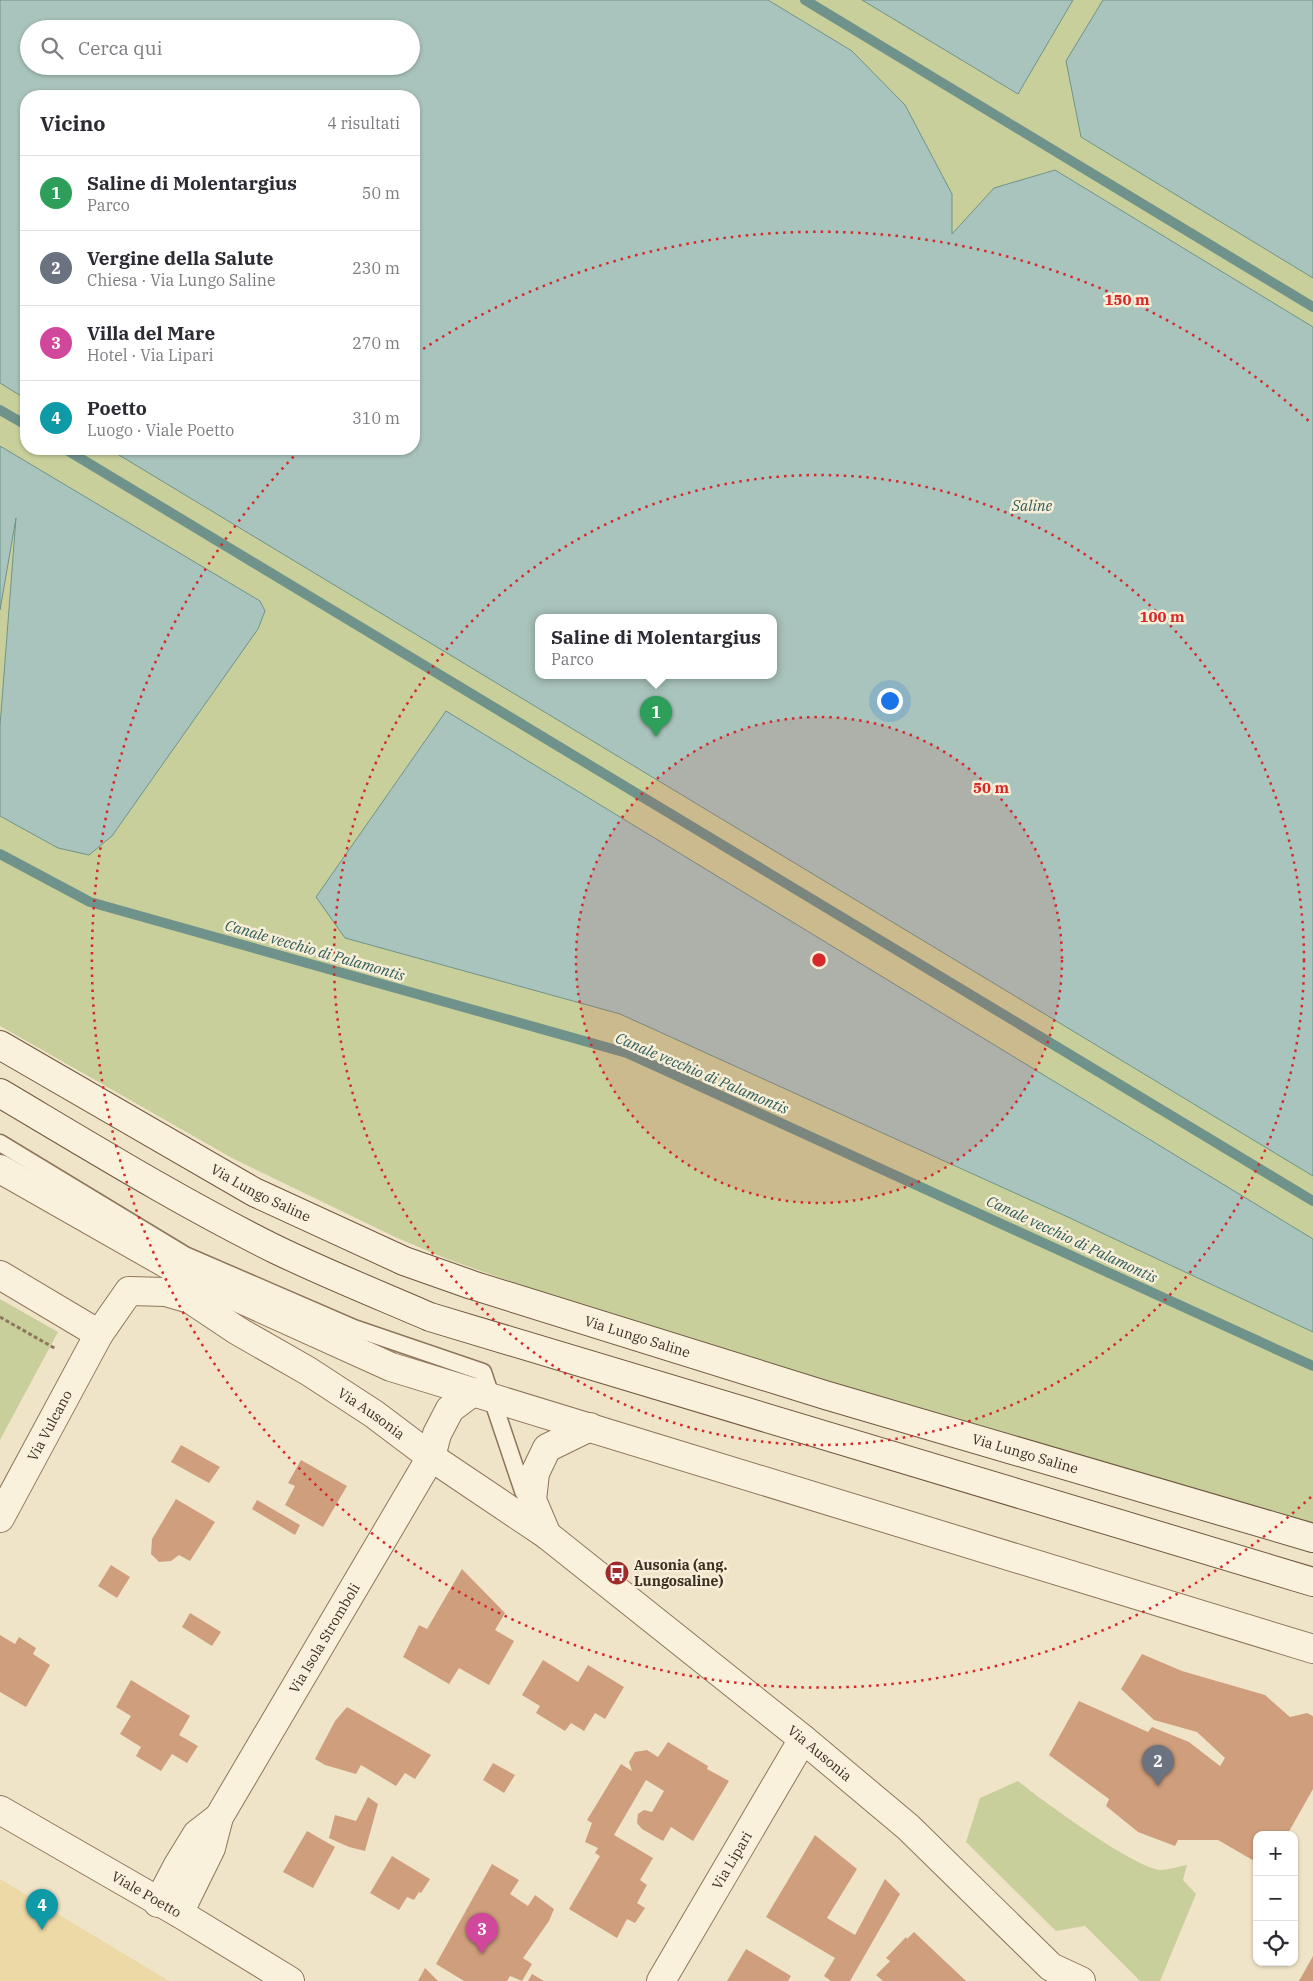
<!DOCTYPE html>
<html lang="it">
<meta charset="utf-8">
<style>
:root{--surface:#fff;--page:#f2f2f3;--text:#2b2b33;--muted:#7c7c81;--line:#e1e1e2;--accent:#ea580c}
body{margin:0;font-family:"IBM Plex Serif",serif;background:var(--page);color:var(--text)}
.controls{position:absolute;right:15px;bottom:15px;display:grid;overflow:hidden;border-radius:10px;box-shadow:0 1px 4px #0004}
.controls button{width:45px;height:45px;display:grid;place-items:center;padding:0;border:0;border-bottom:1px solid var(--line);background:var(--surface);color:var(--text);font:25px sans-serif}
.you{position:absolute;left:889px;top:700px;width:18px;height:18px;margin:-12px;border:4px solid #fff;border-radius:50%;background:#1a73e8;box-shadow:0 0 0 8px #1a73e833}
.badge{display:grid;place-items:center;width:32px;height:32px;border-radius:50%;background:var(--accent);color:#fff;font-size:16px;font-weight:700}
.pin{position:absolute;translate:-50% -41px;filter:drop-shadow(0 1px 2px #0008)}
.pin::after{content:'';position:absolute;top:26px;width:18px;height:15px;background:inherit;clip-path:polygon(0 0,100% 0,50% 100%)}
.popup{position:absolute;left:535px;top:614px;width:242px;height:65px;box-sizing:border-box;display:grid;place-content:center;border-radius:10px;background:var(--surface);filter:drop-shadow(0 1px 4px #0005);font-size:16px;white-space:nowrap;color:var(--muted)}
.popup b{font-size:19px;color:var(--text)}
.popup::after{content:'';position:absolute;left:50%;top:100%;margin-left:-10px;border:10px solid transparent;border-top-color:var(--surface)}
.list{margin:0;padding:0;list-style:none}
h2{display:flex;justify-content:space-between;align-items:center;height:65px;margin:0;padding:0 20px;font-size:21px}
h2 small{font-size:16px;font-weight:400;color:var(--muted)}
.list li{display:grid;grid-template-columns:32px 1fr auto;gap:15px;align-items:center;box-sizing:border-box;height:75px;padding:0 20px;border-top:1px solid var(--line)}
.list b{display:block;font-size:19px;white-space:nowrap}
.list p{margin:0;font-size:16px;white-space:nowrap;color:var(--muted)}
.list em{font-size:16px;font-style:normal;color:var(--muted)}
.icon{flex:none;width:28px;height:28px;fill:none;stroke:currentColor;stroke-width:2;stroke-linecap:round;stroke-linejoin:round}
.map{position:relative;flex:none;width:1313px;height:1981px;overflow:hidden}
.search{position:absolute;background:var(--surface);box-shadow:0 1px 4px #0004;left:20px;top:20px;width:400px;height:55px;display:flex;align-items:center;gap:12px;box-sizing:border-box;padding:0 18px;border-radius:28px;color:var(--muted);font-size:19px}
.panel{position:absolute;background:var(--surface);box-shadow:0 1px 4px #0004;left:20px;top:90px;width:400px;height:365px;border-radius:20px}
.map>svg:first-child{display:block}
.green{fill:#c9cf9b;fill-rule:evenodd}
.sand{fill:#ecd9a5}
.water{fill:#a9c4bc;stroke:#6f938a;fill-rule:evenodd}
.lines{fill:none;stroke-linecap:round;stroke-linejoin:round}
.stream{stroke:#6f938a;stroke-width:10}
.building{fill:#cf9f7d}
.service-casing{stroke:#8d765c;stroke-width:19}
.minor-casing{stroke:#8d765c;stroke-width:30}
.secondary-casing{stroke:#6f573f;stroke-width:30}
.path{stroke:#8d765c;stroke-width:3;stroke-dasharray:4 2.5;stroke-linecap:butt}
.service{stroke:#faf1dc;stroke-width:16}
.minor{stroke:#faf1dc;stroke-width:28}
.secondary{stroke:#faf1dc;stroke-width:28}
.ring{fill:none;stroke:#d62828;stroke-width:2.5;stroke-dasharray:2.5 5}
.labels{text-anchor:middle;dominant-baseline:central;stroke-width:5;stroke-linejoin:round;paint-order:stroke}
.street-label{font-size:14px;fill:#3d2e20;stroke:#f7eed8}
.poi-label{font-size:14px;font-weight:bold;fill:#3d2e20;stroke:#f7eed8;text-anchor:start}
.water-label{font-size:15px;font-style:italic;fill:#2f5d5a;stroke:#f7eed8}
.centre{fill:#d62828;stroke:#f7eed8;stroke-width:2.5}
.ring-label{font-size:15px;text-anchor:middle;font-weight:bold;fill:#d62828;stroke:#f7eed8;stroke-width:5;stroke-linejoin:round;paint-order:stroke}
</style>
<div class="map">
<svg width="1313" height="1981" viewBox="0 0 1313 1981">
<rect width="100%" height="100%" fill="#f0e4c8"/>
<!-- green -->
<g class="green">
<path d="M0 0H1313V1525L768 1363 535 1290 447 1259 395 1237 232 1158 0 1026ZM29 29H411V66H29ZM26 96H414V449H26ZM538 618H774V676H538Z"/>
<path d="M0 1299 58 1332 0 1440Z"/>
<path d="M1018 1781C1041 1800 1136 1869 1161 1870 1169 1870 1179 1866 1187 1865L1183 1880 1196 1894 1160 1981H1140L1085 1926 1056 1931 966 1842 980 1798Z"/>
</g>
<!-- sand -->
<path class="sand" d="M0 1879 169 1981H0Z"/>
<!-- water -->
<g class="water">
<path d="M0 0H768L852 51 905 105 952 194V234L994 188 1055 170 1313 327V1176L109 449H414V96H26V399L0 383ZM29 29H411V66H29ZM538 618H774V676H538Z"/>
<path d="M862 0H1073L1018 94Z"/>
<path d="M1103 0H1313V278L1081 137 1066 61Z"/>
<path d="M0 446 260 601 265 611 258 629 112 836 89 855 58 848 0 816V726L16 518 0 610Z"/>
<path d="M446 711 1313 1239V1332L1070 1218 620 1014 345 938 316 897Z"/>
</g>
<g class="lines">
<!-- stream -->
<g class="stream">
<path d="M805 0 1313 307"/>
<path d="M0 410 26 425"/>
<path d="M65 449 1313 1201"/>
<path d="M0 854 90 902 627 1053 1313 1366"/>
</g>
</g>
<!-- building -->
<g class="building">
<path d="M181 1445 220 1467 209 1483 171 1462Z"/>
<path d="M301 1460 347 1486 323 1527 285 1505 295 1486 288 1483Z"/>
<path d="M176 1499 215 1522 190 1561 179 1555 171 1561 159 1562 151 1554 152 1539Z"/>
<path d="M257 1500 300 1525 295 1535 252 1509Z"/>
<path d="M111 1565 130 1577 117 1598 98 1586Z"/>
<path d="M462 1569 505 1613 495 1630 514 1641 489 1685 459 1668 449 1684 403 1657 419 1625 427 1629Z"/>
<path d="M190 1613 221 1632 212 1646 182 1627Z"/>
<path d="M0 1635 15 1644 19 1637 36 1648 33 1654 50 1665 26 1707 0 1692Z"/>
<path d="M1142 1654 1182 1671 1265 1695 1290 1717 1307 1713 1313 1716V1789L1287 1835H1257L1256 1862 1218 1840H1178L1175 1846 1138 1832 1106 1806 1109 1799 1049 1755 1079 1701 1148 1732 1152 1727 1189 1742 1220 1766 1225 1758 1197 1732 1154 1720 1121 1689Z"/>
<path d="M543 1660 578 1682 588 1665 624 1687 605 1719 595 1713 584 1731 571 1723 565 1731 536 1713 540 1706 522 1695Z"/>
<path d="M131 1680 190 1716 179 1735 198 1746 187 1763 172 1754 161 1771 136 1756 141 1747 120 1734 131 1716 116 1707Z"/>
<path d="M347 1707 431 1755 415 1779 405 1773 396 1786 361 1765 356 1774 325 1765 315 1759 335 1721Z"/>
<path d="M668 1742 708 1766 707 1769 729 1781 693 1841 671 1827 663 1841 642 1829 637 1823 638 1814 644 1810 652 1812 664 1791 646 1780 614 1835 653 1858 640 1880 647 1885 637 1903 645 1908 635 1923 627 1919 617 1938 569 1909 600 1856 595 1853 598 1848 585 1842 592 1823 587 1820 621 1764 632 1771 629 1762 635 1752 647 1750 658 1757Z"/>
<path d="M493 1763 515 1775 504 1793 483 1780Z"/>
<path d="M368 1797 378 1804 365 1851 349 1847 329 1838 335 1815 356 1821Z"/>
<path d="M307 1831 335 1847 313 1888 283 1872Z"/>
<path d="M815 1835 857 1869 827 1918 855 1935 885 1879 900 1894 850 1981H831L824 1976 835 1958 766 1917Z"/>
<path d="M392 1856 430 1879 421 1893 419 1892 414 1900 407 1897 399 1910 370 1893Z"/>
<path d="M492 1864 519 1880 510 1894 528 1906 535 1895 554 1909 549 1921 523 1958 532 1964 522 1981 510 1976 507 1981H464L436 1964Z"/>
<path d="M914 1932 966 1981H883L876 1975 890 1961 886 1958 906 1937 907 1939Z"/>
<path d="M746 1949 791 1976 788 1981H727Z"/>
<path d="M1313 1956V1981H1299Z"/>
<path d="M425 1968 438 1981H418Z"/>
<path d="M532 1974 544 1981H528Z"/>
</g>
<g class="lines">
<defs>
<path id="service" d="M0 1143 185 1255 354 1328 483 1372 523 1491 529 1503"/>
<g id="minor">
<path d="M0 1169 181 1272 391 1367 1313 1649"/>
<path d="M0 1275 99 1334"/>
<path id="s1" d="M0 1518 99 1334 129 1291 166 1292 190 1299 238 1331 308 1371 374 1414 431 1457 547 1535 803 1739 908 1827 1051 1967 1081 1981"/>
<path d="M547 1535 532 1500 535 1473 547 1448 590 1427"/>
<path id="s2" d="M0 1810 179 1913 290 1981"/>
<path d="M158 1903 178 1865 197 1834 219 1817"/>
<path id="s3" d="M179 1913 211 1848 219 1817 431 1457 437 1434 450 1409 473 1392"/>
<path id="s4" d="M661 1981 803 1739"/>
</g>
<g id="secondary">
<path id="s5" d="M0 1045 254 1192 404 1261 472 1285 825 1395 1313 1538"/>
<path d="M0 1093C91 1147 182 1203 277 1250 327 1274 379 1295 430 1317L1313 1582"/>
</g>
</defs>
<!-- service casing -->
<use href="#service" class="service-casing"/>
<!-- minor casing -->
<use href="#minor" class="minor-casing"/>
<!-- secondary casing -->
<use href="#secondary" class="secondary-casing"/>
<!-- path -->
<path class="path" d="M0 1317 56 1349"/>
<!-- service -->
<use href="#service" class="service"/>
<!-- minor -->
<use href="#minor" class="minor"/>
<!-- secondary -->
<use href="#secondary" class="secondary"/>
</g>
<!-- distance rings -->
<circle cx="819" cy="960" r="243" fill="#d62828" fill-opacity=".12"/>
<g class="ring">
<circle cx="819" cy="960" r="243"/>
<circle cx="819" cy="960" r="485"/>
<path d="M1311 1497A728 728 0 0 1 300 450M417 353A728 728 0 0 1 1311 423"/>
</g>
<!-- icons -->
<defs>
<symbol id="bus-disc" viewBox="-11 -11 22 22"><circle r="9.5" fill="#9e2a2b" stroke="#f7eed8"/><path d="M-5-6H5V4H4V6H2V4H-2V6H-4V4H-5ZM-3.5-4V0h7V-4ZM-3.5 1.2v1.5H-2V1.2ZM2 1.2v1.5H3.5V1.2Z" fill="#fff"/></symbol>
</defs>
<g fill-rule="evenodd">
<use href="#bus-disc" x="603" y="1559" width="28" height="28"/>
</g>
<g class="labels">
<!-- street labels -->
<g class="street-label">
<text stroke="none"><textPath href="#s5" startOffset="300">Via Lungo Saline</textPath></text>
<text stroke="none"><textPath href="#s5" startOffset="704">Via Lungo Saline</textPath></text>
<text stroke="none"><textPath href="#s1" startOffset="538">Via Ausonia</textPath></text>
<text stroke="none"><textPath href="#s1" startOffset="105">Via Vulcano</textPath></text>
<text stroke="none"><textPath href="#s5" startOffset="1109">Via Lungo Saline</textPath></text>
<text stroke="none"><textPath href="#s3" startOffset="312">Via Isola Stromboli</textPath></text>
<text stroke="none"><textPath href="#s1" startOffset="1101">Via Ausonia</textPath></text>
<text stroke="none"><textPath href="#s4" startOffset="140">Via Lipari</textPath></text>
<text stroke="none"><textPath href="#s2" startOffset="169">Viale Poetto</textPath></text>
</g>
<!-- poi labels -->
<g class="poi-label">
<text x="634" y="1565">Ausonia (ang.<tspan x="634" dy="16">Lungosaline)</tspan></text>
</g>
<!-- water labels -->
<g class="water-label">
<text x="1032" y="505">Saline</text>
<text transform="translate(315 950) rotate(16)">Canale vecchio di Palamontis</text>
<text transform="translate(702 1073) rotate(23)">Canale vecchio di Palamontis</text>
<text transform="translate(1072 1239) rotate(25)">Canale vecchio di Palamontis</text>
</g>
</g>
<circle cx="819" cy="960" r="8" class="centre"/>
<g class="ring-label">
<text x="1127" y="305">150 m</text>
<text x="1162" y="622">100 m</text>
<text x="991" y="793">50 m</text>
</g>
</svg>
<div class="controls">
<button>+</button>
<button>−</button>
<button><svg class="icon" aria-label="locate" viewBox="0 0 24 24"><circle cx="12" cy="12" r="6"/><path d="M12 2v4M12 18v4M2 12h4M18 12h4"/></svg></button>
</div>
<div class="you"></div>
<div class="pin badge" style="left:656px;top:737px;background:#2e9e5b">1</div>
<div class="popup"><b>Saline di Molentargius</b>Parco</div>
<div class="pin badge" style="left:1158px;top:1786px;background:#6b7280">2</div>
<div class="pin badge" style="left:482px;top:1954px;background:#d1479c">3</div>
<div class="pin badge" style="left:42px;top:1930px;background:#0f9aa8">4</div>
<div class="search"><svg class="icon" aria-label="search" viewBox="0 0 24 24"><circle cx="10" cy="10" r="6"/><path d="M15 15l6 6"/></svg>Cerca qui</div>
<section class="panel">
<h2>Vicino<small>4 risultati</small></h2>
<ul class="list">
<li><span class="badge" style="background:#2e9e5b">1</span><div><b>Saline di Molentargius</b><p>Parco</p></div><em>50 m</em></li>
<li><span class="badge" style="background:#6b7280">2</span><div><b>Vergine della Salute</b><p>Chiesa · Via Lungo Saline</p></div><em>230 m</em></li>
<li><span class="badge" style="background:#d1479c">3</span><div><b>Villa del Mare</b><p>Hotel · Via Lipari</p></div><em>270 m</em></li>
<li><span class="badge" style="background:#0f9aa8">4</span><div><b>Poetto</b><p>Luogo · Viale Poetto</p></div><em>310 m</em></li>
</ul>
</section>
</div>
